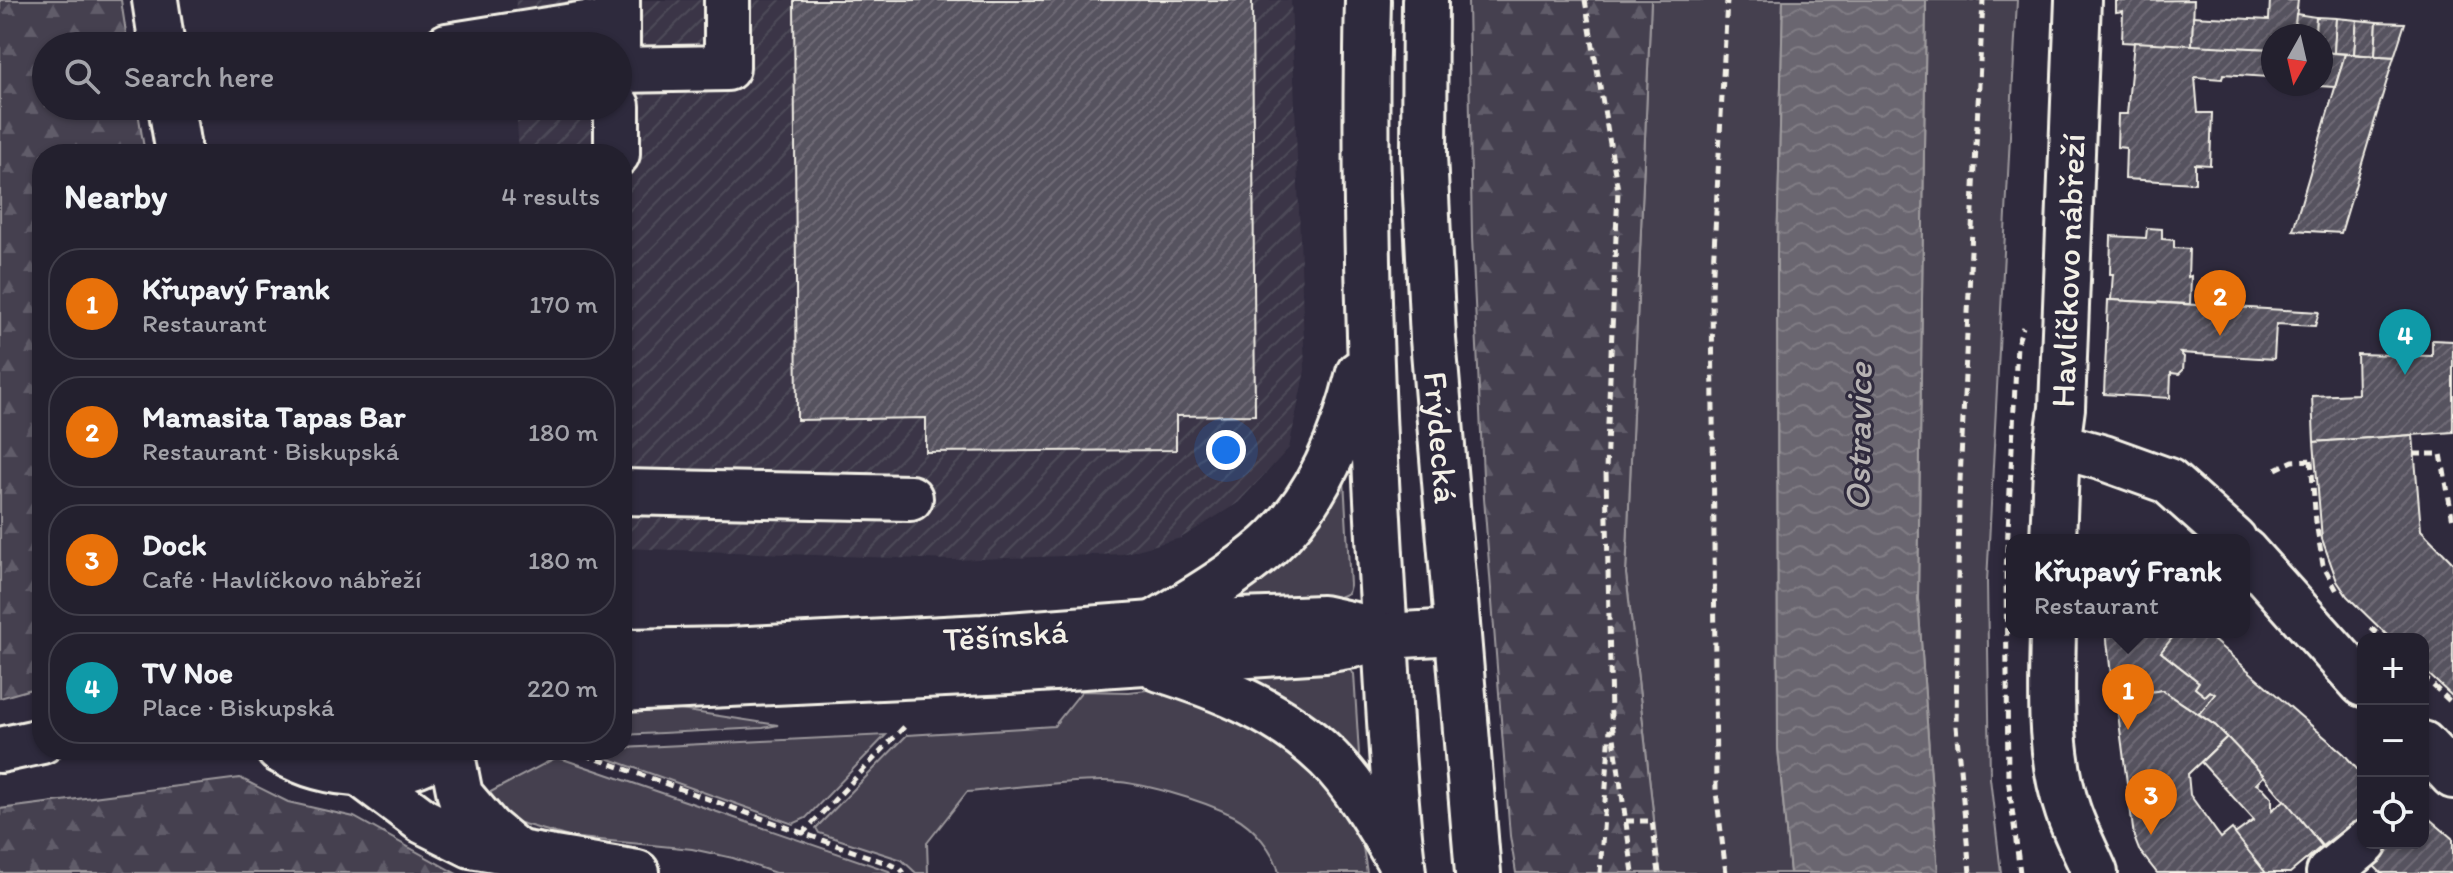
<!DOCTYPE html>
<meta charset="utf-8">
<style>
:root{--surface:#23202e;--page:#2f2d3a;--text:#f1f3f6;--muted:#a3a3aa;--line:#403e4a;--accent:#ffd166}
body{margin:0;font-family:Itim,sans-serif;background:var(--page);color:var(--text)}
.controls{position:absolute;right:24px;bottom:24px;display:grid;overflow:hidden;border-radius:16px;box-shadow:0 2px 6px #0004}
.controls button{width:72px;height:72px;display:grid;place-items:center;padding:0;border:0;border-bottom:2px solid var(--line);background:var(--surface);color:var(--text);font:40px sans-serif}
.compass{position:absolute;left:2261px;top:24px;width:72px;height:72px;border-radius:50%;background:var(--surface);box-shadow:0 2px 6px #0004;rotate:188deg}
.you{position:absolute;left:1226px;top:450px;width:28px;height:28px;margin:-20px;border:6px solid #fff;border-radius:50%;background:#1a73e8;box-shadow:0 0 0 12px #1a73e833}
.badge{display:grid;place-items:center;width:52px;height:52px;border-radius:50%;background:var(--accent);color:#fff;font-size:26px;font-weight:700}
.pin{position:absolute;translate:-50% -66px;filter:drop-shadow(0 2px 4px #0008)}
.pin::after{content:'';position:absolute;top:42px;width:28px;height:24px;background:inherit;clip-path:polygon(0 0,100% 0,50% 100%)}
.popup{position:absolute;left:2006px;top:534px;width:244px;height:104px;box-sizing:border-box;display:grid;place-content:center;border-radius:16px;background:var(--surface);filter:drop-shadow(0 2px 6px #0005);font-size:26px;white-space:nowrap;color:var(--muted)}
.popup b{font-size:30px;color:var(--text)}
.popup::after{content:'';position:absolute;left:50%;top:100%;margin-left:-16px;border:16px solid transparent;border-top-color:var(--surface)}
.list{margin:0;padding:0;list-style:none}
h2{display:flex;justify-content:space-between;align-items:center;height:104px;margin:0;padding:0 32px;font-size:34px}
h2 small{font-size:26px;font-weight:400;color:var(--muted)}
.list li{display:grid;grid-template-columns:52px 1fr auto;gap:24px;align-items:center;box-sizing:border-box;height:112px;margin:0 16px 16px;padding:0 16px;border:2px solid var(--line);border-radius:32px}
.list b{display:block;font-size:30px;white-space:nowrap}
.list p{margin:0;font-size:26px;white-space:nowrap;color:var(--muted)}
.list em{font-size:26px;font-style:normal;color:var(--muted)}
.icon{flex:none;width:44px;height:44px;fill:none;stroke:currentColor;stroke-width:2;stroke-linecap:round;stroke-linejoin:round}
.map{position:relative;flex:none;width:2453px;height:873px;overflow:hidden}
.search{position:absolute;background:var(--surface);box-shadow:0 2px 6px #0004;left:32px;top:32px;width:600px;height:88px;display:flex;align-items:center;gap:20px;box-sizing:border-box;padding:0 28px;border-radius:44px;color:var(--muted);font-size:30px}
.panel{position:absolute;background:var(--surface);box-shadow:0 2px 6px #0004;left:32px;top:144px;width:600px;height:616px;border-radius:32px}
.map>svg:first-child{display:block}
.industrial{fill:url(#industrial-furrows)}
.green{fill:#454050;stroke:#9c989c;stroke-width:2}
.forest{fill:url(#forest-firs);stroke:#9c989c;stroke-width:2}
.water{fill:url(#water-waves);stroke:#a19ea0;stroke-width:2}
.building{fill:url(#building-hatch);stroke:#f4f1e8;stroke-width:2}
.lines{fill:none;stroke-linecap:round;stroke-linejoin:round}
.minor-casing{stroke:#f4f1e8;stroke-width:50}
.major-casing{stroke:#f4f1e8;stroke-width:50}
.path{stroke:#f4f1e8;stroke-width:5;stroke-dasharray:8 6;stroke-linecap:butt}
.minor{stroke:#2f2a3d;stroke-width:44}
.major{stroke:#2f2a3d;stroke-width:44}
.labels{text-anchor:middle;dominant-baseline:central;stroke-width:6;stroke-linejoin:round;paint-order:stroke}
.street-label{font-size:34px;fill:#f4f1e8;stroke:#2f2a3d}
.water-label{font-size:36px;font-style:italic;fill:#b6b2b2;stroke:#2f2a3d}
</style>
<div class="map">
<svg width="2453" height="873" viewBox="0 0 2453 873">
<defs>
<pattern id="industrial-furrows" width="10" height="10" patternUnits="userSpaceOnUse" patternTransform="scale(2)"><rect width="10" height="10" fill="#3b3647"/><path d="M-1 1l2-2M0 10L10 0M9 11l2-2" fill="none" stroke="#4e4a59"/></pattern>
<pattern id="forest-firs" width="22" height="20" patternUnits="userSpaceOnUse" patternTransform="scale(2)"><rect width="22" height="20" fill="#454050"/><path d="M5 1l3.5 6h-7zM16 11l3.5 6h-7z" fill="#605c69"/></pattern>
<pattern id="water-waves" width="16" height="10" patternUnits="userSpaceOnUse" patternTransform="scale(2)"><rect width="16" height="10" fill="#6a6670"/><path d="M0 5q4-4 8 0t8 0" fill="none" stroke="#807c84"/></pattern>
<pattern id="building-hatch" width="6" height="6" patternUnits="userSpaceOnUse" patternTransform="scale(2)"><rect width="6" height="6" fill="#56525f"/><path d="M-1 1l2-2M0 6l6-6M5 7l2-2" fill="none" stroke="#6f6b76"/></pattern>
</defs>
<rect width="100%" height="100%" fill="#2f2a3d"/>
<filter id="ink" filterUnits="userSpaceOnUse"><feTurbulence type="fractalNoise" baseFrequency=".0125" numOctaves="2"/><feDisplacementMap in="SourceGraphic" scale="16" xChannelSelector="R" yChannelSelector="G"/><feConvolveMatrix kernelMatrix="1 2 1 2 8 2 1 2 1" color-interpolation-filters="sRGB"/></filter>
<g filter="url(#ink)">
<!-- industrial -->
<path class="industrial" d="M516 0H1291L1305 370 1289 448 1238 503 1181 538 1122 554 951 560 622 548V154H519L516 106H618V46H513Z"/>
<!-- green -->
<g class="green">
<path d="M1651 0H1783L1777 255 1778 748 1790 873H1660L1626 574Z"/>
<path d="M1926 0H2017L1987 582 1990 778 2001 873H1938L1918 599Z"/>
<path d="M1344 479 1350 585 1348 593 1337 598 1226 604Z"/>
<path d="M1345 666 1354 674 1359 754 1356 759 1250 683 1241 673Z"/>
<path d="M1165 688 1246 715 1298 755 1342 800 1361 834 1367 873H1279C1275 852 1253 826 1234 816 1201 800 1140 781 1103 781 1058 781 1012 788 967 792L927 843 928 873H916L902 860 819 833 816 828 907 735 1054 726 1082 691 1129 692Z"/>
<path d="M622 701 778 725 763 728 622 735Z"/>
<path d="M886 735 806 818 793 824 584 750H622V748Z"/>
<path d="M557 757 889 871 890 873H775L733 858 692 849 569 837 506 819 481 797Z"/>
</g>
<!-- forest -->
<g class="forest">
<path d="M0 0H121L128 46H46V106H137L145 154H42V686L0 698Z"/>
<path d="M1468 0H1651L1626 574 1660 873H1516L1510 836 1484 498 1472 238Z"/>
<path d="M240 778 288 802 354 817 455 873H0V809Z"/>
</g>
<!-- water -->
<path class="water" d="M1783 0H1926L1918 599 1938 873H1790L1778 748 1777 255Z"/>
<!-- building -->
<g class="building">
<path d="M794 0H1252L1255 415 1176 416V450L926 452V418L797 420Z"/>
<path d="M2194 0 2192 46 2122 42 2123 11 2116 12V1Z"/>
<path d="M2270 0H2298L2294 36H2273V49L2192 46 2193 16 2269 20Z"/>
<path d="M2296 14 2316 17 2315 36H2294Z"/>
<path d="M2316 17 2336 18 2334 53 2321 52V36H2315Z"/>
<path d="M2336 18 2357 20 2354 54 2334 53Z"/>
<path d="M2357 20 2377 22 2375 56 2354 54Z"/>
<path d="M2377 22 2405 23 2394 57 2375 56Z"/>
<path d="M2134 42 2270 49 2268 77 2223 74 2222 79 2195 77 2198 113H2212L2210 165 2195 164V183L2125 179 2126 148 2117 147 2118 114H2127Z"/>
<path d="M2321 52 2345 54 2335 87 2283 84H2321Z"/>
<path d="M2345 54 2394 57 2341 233 2293 230Z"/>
<path d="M2147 228 2162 229V239L2174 240V248L2189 249 2188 277 2191 276 2190 304 2111 300 2113 274H2110L2111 236 2146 238Z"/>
<path d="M2108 300H2111L2319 312 2315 326 2276 324 2274 359 2180 353 2184 357 2183 370 2179 374 2171 373 2170 398 2104 394Z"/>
<path d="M2432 340 2453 341V432L2314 442 2312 396 2358 394 2357 354 2432 356Z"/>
<path d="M2413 435 2421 530 2453 563V697L2423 669V639H2391L2347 596 2337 581 2322 539 2314 442Z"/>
<path d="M2106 632H2177L2161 652 2199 682 2195 688 2205 696 2210 691 2215 694 2199 714 2162 690 2116 698 2114 683H2112Z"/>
<path d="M2177 632H2204L2344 754 2363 776V816L2322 846 2264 776 2216 726 2199 714 2215 694 2210 691 2205 696 2195 688 2199 682 2161 652Z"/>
<path d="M2162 690 2216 726 2227 737 2188 774 2190 795 2221 838 2232 829 2266 873H2157L2139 850 2134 837 2116 698Z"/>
<path d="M2227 737 2264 776 2256 784 2263 788 2272 798V810L2285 800 2322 846 2290 873H2266L2235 834 2254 820 2201 762Z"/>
<path d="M2426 816 2453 839V873H2381L2371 863 2395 843H2423V819Z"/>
</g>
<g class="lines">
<defs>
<g id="minor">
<path d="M617 0V46"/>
<path d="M447 46 586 24"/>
<path d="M618 70 727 68V0"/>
<path d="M617 106V154"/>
<path d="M2057 445 2104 458 2168 481 2234 540"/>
<path d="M622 492 910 498"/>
<path id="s1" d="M2053 540 2057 445 2062 408 2078 0"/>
<path d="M2244 551 2363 684"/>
<path d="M2053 632C2052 691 2048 753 2068 811 2075 832 2086 852 2095 873"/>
<path d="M2423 744 2453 776"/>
<path d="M0 750 42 741"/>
<path d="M451 750 460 795 489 829 519 854"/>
<path d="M359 773 423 821 471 845 637 873"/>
<path d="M2329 873 2365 843"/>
</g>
<g id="major">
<path d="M155 0 162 46"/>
<path d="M1368 0C1363 197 1370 392 1382 588 1388 683 1392 779 1403 873"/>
<path id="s2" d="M1425 0 1424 155 1433 339 1478 873"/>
<path d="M171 106 179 154"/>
<path d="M1155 623C1193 600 1234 576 1268 546 1317 502 1344 435 1359 373"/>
<path id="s3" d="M622 652 729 650 983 637 1153 624 1322 618 1354 625 1383 635"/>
<path d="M1160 669C1221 688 1281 712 1328 758 1356 786 1378 825 1398 859"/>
<path d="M622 689 1009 671 1324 650 1353 645 1385 636 1456 632"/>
<path d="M279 750C329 779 396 783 445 750"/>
</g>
</defs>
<!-- minor casing -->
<use href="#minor" class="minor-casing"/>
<!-- major casing -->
<use href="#major" class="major-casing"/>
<!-- path -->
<g class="path">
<path d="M1585 0 1618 190 1606 470 1611 716 1633 873"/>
<path d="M2414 454H2441L2453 521"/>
<path d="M2311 460 2316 522 2323 565 2337 591"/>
<path d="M2276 469 2293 461 2316 460"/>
<path d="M2371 628 2383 639"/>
<path d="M2423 676 2453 704"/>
<path d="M572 750 900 868 904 873"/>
<path d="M1626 821H1652L1659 873"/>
<path d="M802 834 906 725"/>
<path d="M1600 873 1610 729"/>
<path d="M1726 873 1716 791 1712 289 1727 0"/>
<path d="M1970 873 1956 726 1959 501 1983 0"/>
<path d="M2020 873 2008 777 2006 572 2017 344 2023 327"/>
</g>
<!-- minor -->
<use href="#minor" class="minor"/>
<!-- major -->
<use href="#major" class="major"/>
</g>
</g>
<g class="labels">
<!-- street labels -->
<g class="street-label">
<text stroke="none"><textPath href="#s1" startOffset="270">Havlíčkovo nábřeží</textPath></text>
<text stroke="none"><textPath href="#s2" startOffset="438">Frýdecká</textPath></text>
<text stroke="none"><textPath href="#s3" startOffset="384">Těšínská</textPath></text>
</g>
<!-- water labels -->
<g class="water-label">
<text transform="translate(1858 437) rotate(-89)">Ostravice</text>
</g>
</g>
</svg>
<div class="controls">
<button>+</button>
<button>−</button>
<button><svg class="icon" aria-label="locate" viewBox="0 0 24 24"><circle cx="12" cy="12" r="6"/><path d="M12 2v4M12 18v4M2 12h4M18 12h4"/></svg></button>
</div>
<svg class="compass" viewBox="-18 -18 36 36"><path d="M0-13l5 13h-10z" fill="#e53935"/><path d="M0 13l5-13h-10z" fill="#a3a3aa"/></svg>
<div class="you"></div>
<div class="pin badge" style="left:2128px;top:730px;background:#e8710a">1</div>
<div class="popup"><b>Křupavý Frank</b>Restaurant</div>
<div class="pin badge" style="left:2220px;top:336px;background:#e8710a">2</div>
<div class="pin badge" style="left:2151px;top:835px;background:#e8710a">3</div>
<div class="pin badge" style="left:2405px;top:375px;background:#0f9aa8">4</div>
<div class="search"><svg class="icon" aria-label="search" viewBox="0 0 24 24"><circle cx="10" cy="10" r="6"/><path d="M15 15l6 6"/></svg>Search here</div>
<section class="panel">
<h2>Nearby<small>4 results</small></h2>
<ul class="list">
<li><span class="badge" style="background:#e8710a">1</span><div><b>Křupavý Frank</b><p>Restaurant</p></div><em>170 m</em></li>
<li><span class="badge" style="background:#e8710a">2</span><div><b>Mamasita Tapas Bar</b><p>Restaurant · Biskupská</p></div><em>180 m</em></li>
<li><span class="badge" style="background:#e8710a">3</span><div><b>Dock</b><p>Café · Havlíčkovo nábřeží</p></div><em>180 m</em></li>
<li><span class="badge" style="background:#0f9aa8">4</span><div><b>TV Noe</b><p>Place · Biskupská</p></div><em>220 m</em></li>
</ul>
</section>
</div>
